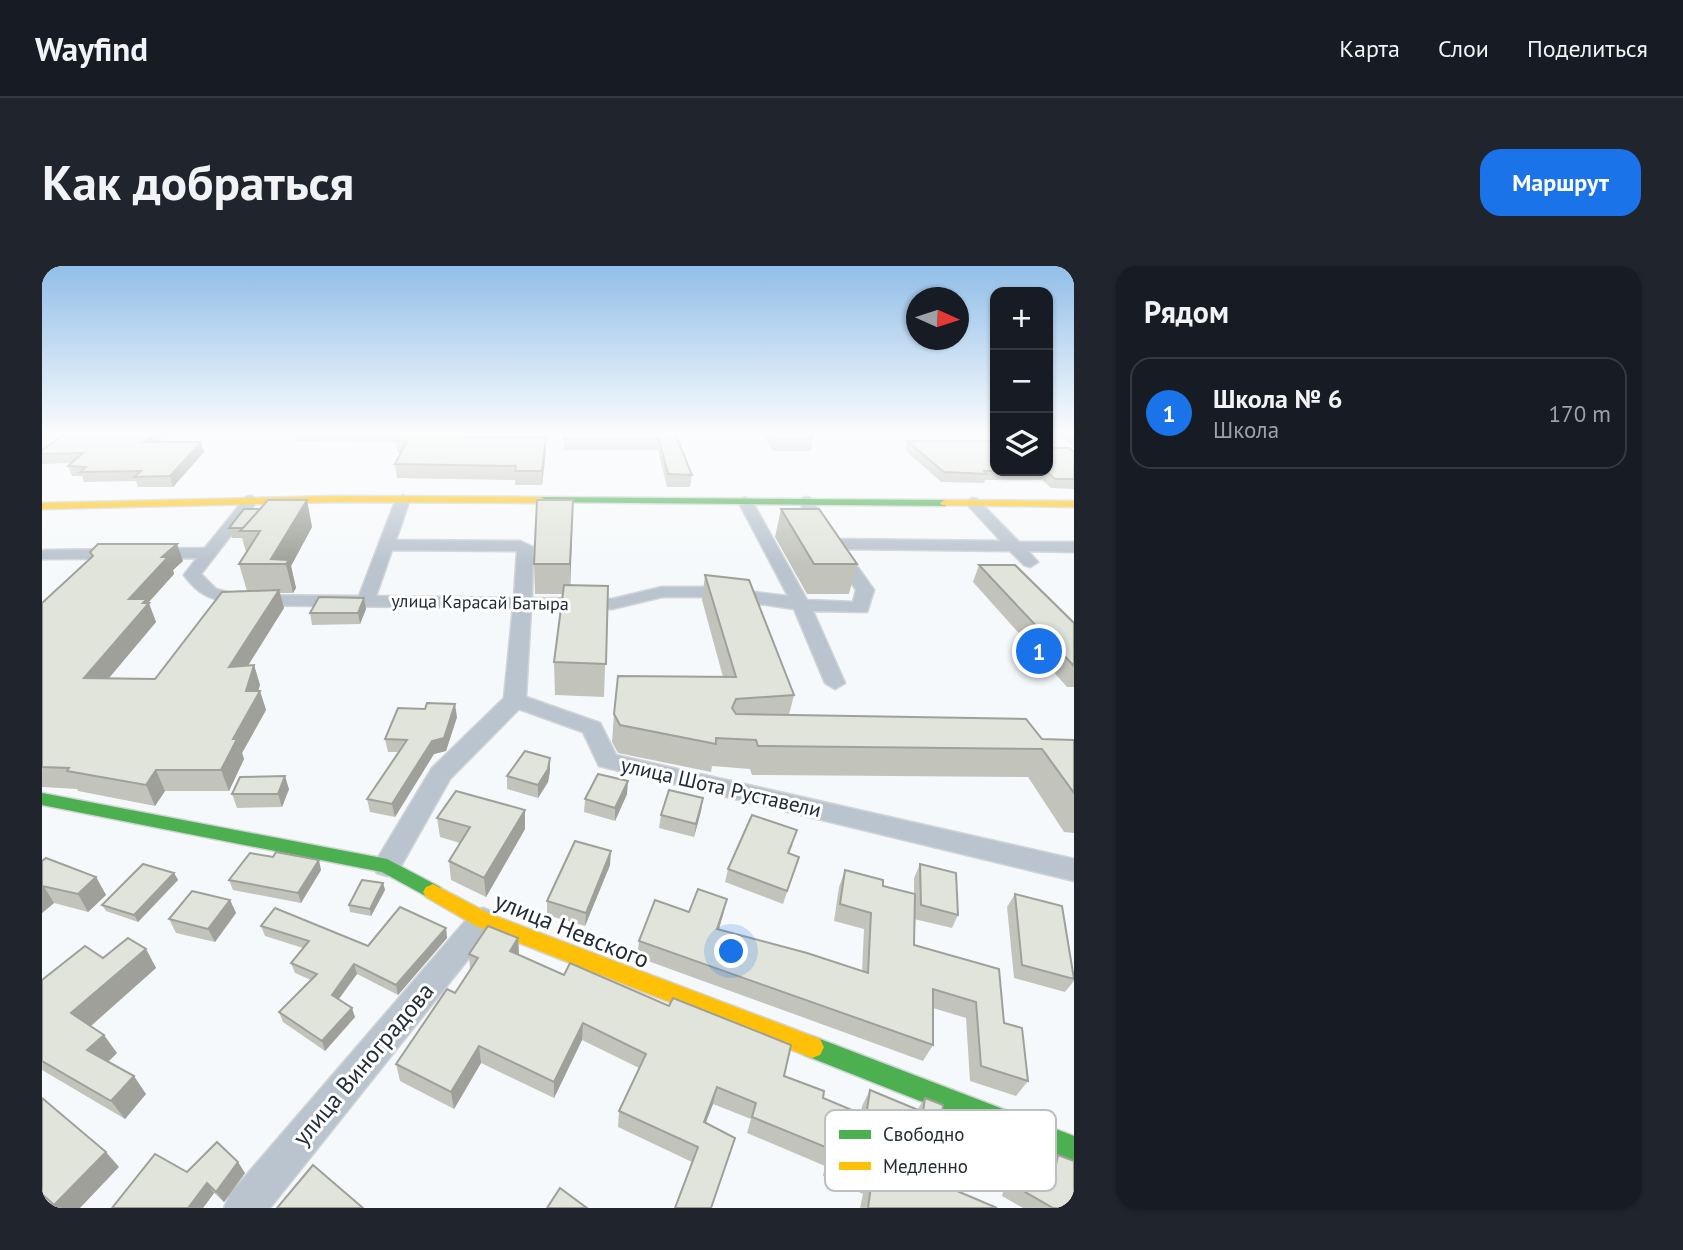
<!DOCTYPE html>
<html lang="ru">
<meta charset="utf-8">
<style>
:root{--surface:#171b24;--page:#20242c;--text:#f1f3f6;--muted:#9ea1a6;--line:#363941;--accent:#1a73e8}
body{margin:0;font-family:"PT Sans",sans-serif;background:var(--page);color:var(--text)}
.controls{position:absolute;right:21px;top:21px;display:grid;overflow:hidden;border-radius:14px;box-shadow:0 2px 5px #0004}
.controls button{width:63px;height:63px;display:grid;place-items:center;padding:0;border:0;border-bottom:2px solid var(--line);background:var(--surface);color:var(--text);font:35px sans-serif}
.compass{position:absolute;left:864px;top:21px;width:63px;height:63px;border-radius:50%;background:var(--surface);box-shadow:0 2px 5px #0004;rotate:93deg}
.you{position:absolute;left:690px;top:686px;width:24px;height:24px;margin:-18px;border:5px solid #fff;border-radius:50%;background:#1a73e8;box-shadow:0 0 0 10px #1a73e833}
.badge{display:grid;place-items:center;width:46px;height:46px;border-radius:50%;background:var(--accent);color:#fff;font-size:23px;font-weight:700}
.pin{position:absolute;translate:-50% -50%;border:4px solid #fff;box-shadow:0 2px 7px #0006}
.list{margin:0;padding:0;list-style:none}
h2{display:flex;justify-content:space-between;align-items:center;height:91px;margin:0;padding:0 28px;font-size:30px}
h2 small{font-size:23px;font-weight:400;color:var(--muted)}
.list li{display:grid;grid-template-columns:46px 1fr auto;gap:21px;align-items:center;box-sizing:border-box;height:112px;margin:0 14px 14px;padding:0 14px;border:2px solid var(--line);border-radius:21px}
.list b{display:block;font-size:26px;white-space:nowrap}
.list p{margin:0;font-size:23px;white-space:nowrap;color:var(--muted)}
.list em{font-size:23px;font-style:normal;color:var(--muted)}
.icon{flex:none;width:38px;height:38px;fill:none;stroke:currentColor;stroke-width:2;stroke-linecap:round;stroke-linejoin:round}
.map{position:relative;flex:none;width:1032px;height:942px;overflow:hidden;border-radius:21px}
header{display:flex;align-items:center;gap:42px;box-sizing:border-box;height:98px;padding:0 35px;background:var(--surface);border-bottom:2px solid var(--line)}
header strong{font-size:33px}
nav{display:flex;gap:38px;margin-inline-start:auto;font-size:24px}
.intro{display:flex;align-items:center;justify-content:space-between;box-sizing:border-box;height:168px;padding:0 42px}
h1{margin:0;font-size:49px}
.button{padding:18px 32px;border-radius:21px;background:var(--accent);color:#fff;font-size:24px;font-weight:700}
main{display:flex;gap:42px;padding:0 42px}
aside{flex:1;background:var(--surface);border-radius:21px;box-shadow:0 2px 5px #0004}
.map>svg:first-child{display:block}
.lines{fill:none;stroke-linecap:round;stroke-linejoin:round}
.street-casing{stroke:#d1d4d7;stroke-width:3}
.fast-casing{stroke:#d1d4d7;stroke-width:3}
.slow-casing{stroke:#d1d4d7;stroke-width:3}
.street{fill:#b9c4ce;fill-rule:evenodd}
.fast{fill:#4caf50;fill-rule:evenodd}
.slow{fill:#ffc107;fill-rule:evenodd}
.wall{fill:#c2c4bc}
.shaded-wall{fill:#9ea099}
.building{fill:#e1e4db;stroke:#9ea099;stroke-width:2}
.labels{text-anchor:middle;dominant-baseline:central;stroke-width:6;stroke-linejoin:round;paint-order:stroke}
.far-street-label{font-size:18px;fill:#222d37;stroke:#fff}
.street-label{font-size:21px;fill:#222d37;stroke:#fff}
.near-street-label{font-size:24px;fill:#222d37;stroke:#fff}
.key{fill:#fff;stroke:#bdc0c3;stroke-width:2}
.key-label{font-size:19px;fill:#222d37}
</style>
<header>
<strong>Wayfind</strong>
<nav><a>Карта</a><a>Слои</a><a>Поделиться</a></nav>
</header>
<div class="intro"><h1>Как добраться</h1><a class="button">Маршрут</a></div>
<main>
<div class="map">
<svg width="1032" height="942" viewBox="0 0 1032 942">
<rect width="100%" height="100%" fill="#f6f9fb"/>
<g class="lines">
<defs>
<g id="street">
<path d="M1014 167 1032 170V179Z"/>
<path d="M361 229 368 233 354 274 478 275 491 281 490 332 570 333 620 321H670L746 330 696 235 703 231 710 235 765 334 811 336 814 324 756 235 763 231 768 232 797 273 959 275 923 236 930 232 935 233 977 276H1032V286L986 285 996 296 988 301 982 299 968 285 803 283 832 324 825 346 771 345 803 417 793 423 783 417 752 343 670 331H620L570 343 489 342 484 431 558 457 574 489 1032 593V615L557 500 541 466 477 443 408 513 355 607 345 610 335 607 331 600 390 502 462 432 471 342 196 339C170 333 158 331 142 309L155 292 0 293V285L3 284 163 282 204 231 209 230 216 234 159 308 174 323 196 329 317 330 354 233ZM350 284 475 285 472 332 334 330Z"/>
<path d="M441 642 451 646 456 654 451 662 228 942H182L188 928 431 646Z"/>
</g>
<g id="fast">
<path d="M499 231 903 234 908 237 903 240 496 236V232Z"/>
<path d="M0 527 345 593 398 621 401 626 398 631 391 634 340 606 0 539Z"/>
<path d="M770 770 1032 870V896L762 789 758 781 762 773Z"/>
</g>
<g id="slow">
<path d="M293 230 499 231 504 234 499 237 293 236 0 243V237Z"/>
<path d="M903 234 1032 235V241L900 239 898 237Z"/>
<path d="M391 618 448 648 778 773 782 781 778 789 770 792 434 660 384 631 381 626 384 621Z"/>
</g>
</defs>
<!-- street casing -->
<use href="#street" class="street-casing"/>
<!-- fast casing -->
<use href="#fast" class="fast-casing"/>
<!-- slow casing -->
<use href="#slow" class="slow-casing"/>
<!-- street -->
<use href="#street" class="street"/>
<!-- fast -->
<use href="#fast" class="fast"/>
<!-- slow -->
<use href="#slow" class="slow"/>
</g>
<!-- wall -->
<g class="wall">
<path d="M117 167 120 176H159L162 186 131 221H96L94 215 42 216 40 210H30L26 200 29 197 0 198V184Z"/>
<path d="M253 167H424V171H504V184L500 219H473V214L355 212 353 198 358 187H356L354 177 255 175Z"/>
<path d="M522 167H633L650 209 648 221H625L616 184H522Z"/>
<path d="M720 167H767L771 172 769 185H731Z"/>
<path d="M865 175 1010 182 1032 186V223L1009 222 1000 214H943L942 217 899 216 863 184Z"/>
<path d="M265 234 270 261 249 300 254 322 251 327H238L242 342 206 400 212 399 218 419 216 425H218L224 444 200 487 202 493 187 525H123L113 540 36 525 35 523 0 521V337L50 291 48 286 141 295 131 304 132 308 106 337 114 356 67 412 113 413 205 325 197 298 204 286 200 272H190L187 262 218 243Z"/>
<path d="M739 243 815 298 807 328H765L733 271Z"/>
<path d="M530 262 528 319 566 320 562 431 513 429 512 396 521 328H493L492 298Z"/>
<path d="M937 299 1032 357V421H1025L931 316Z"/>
<path d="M663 309 752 429 747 449 1000 473 1032 474V567L1022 566 986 511 710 509 708 503 670 500 669 506 576 487 570 476 572 448 681 411 660 334Z"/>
<path d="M322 332 324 343 318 358 270 359 268 347Z"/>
<path d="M415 451 404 485 392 488 353 551 328 546 325 533 357 486H346L343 473Z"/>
<path d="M508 505 506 516 496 532 465 523V510Z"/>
<path d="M247 523 240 541 195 542 190 528Z"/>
<path d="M585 528 573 555 542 546 543 533Z"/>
<path d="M661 532 659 545 652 571 617 562 619 549Z"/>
<path d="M395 552 483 563 444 631 409 614 407 595 418 577 398 571Z"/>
<path d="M751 578 747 588 757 591 741 638 683 616 686 603Z"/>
<path d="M0 595 54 611 64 629 46 646 12 637 0 647Z"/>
<path d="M878 598 916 649 910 662 872 653V679L962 757 986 815 974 830 928 815 924 752 891 742V779L881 795 595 691 597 675 647 646 685 633 677 664 820 705 822 663 792 655 797 621 803 604 841 620 872 628V612Z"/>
<path d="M568 599 543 660 505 649V635Z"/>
<path d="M279 604 259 637 191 624 187 614Z"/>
<path d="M132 607 136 614 96 656 64 645 60 639Z"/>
<path d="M341 617 343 624 329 650 308 646 307 639Z"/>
<path d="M973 628 1032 708V715L1023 726 972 712 965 641Z"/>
<path d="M188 634 194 647 173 676 134 667 127 653Z"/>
<path d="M219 660 326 680 404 662 405 672 356 729 315 708 297 733 313 751 283 785 241 756 237 746 269 714 253 707 249 697 261 682 223 670Z"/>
<path d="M476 672 477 689 742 810 781 832 819 848 820 840 828 824 875 844 883 832 894 916 955 942H818L821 928 781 910 783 900 705 867 709 853 671 838 663 857 693 872 650 896 576 861 577 845 597 802 540 774 512 832 439 797 412 843 358 815 354 798 413 727 428 703 427 688Z"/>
<path d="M104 683 114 702 49 760 75 787 66 796 104 828 83 853 0 804V714Z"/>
<path d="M1016 889 1032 942H981L960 930 966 906 977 894 1003 909 1005 901Z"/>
<path d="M145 906 203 907 182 936 172 927 161 942H70Z"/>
</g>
<!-- shaded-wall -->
<g class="shaded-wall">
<path d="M117 167 120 176H102Z"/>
<path d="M504 171V184L500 219V205Z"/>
<path d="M159 176 162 186 131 221 128 210Z"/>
<path d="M265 234 270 261 249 300 254 322 251 327 244 298 229 293Z"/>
<path d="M531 234 530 262 528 328V298Z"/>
<path d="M135 278 141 295 131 304 132 308 106 337H107L114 356 51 431 42 412 87 333 120 291Z"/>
<path d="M237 324 242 342 193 420 187 401Z"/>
<path d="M322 332 324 343 318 358 316 347Z"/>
<path d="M212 399 218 419 214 431 218 425 224 444 200 487 202 493 187 525 179 504 191 473Z"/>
<path d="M413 438 415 451 404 485 392 488 353 551 350 538Z"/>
<path d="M508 492V505L506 516 496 532V519Z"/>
<path d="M114 504 123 525 113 540 104 519Z"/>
<path d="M243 510 247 523 240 541 236 528Z"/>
<path d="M586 515 585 528 573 555V542Z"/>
<path d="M661 532 659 545 652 571 654 558Z"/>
<path d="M483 544V563L444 631 442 612Z"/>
<path d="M569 585 568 599 543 660 544 647Z"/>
<path d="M277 594 279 604 259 637 256 627Z"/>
<path d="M132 607 136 614 96 656 92 649Z"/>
<path d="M54 611 64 629 46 646 36 628Z"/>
<path d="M341 617 343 624 329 650 328 643Z"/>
<path d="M1 619 12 637 0 647V620Z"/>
<path d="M685 633 681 649 671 680 675 663Z"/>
<path d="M188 634 194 647 173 676 166 663Z"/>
<path d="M404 662 405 672 356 729 354 719Z"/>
<path d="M476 672 477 689 468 685Z"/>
<path d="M104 683 114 702 43 765 29 747Z"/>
<path d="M312 698 315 708 293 738 290 729Z"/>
<path d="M310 742 313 751 283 785 280 775Z"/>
<path d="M541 757 540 774 512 832V816Z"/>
<path d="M62 769 75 787 59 802 45 784Z"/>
<path d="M437 780 439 797 412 843 409 826Z"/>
<path d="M92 810 104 828 83 853 69 835Z"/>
<path d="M675 821 671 838 658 872 662 856Z"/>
<path d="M64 886 77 901 38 942H15L12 939Z"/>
<path d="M196 896 203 907 182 936 174 926Z"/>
<path d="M165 917 172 927 161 942H146Z"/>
</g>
<!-- building -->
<g class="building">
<path d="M24 167H117L102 176H159L128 210 92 211 99 205 38 206 44 201 26 200 41 187 0 188V184Z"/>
<path d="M362 167H422L420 171H504L500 205H473L474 200 353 198 365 175 354 174Z"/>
<path d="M522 167H633L650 209 626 208 617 173H522Z"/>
<path d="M730 167H767L771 172H733Z"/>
<path d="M865 175H953V205H1006V178L1010 182H1027L1032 186V213H1013L1004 205H942L945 208 902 206Z"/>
<path d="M226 234H265L229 293 247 294 244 298H197L218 265H198Z"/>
<path d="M495 234H531L528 298H492Z"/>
<path d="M202 243H218L201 262H187Z"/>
<path d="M739 243H777L815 298H772Z"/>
<path d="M56 278H135L120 291H126L87 333H105L101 337H107L42 412 113 413 180 326 237 324 187 401 212 399 204 425H218L191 473H195L179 504H114L104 519 25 505 27 502 0 501V337L51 290 48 286Z"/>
<path d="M937 299H973L1032 357V400Z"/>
<path d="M663 309 707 314 752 429 694 433 690 442 694 448 984 453 1000 473 1032 474V527L1000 483 716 480 714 474 674 472V478L578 459 572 448 576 410 694 411Z"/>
<path d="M522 319 566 320 564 398 512 396Z"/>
<path d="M277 331 322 332 316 347H268Z"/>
<path d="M385 437 413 438 402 472 390 475 350 538 325 533 365 474 343 473 356 442 383 443Z"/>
<path d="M483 485 508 492 506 503 496 519 465 510Z"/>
<path d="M556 508 586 515 573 542 543 533Z"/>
<path d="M243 510 236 528H190L198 511Z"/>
<path d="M627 524 661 532 654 558 619 549Z"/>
<path d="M414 525 483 544 442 612 407 595 428 561 395 552Z"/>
<path d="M710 549 755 564 746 587 757 591 745 625 686 603Z"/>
<path d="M533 575 569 585 544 647 505 635Z"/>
<path d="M234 586 277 594 256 627 187 614 208 587 231 591Z"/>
<path d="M4 592 54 611 36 628 0 620V595Z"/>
<path d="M101 598 132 607 92 649 60 639Z"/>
<path d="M878 598 914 607 916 649 879 639Z"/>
<path d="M803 604 841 614V620L873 628 872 679 957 703 962 757 980 762 986 815 939 800 934 736 891 723V779L597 675 613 634 647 646 656 623 685 633 675 663 765 687 826 707 829 647 798 638Z"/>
<path d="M320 614 341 617 328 643 307 639Z"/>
<path d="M150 625 188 634 166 663 127 653Z"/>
<path d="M973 628 1020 640 1032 713 980 699Z"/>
<path d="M358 641 404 662 354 719 312 698 290 729 310 742 280 775 237 746 275 708 249 697 267 675 219 660 233 642 326 680Z"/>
<path d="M446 660 476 672 468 685 522 709 528 697 627 740 631 732 749 779 742 810 782 825 781 832 824 850 828 824 881 846 883 832 901 839 894 916 955 942H826L830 913 789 894 791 884 710 851 714 837 675 821 662 856 693 872 669 942H633L656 881 577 845 604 788 541 757 512 816 437 780 409 826 354 798 405 723 413 727 436 692 427 688Z"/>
<path d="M86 672 104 683 29 747 62 769 45 784 92 810 69 835 0 795V714L43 680 61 692Z"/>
<path d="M0 832 64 886 12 939 0 928Z"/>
<path d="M175 876 196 896 174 926 165 917 146 942H70L113 888 145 906Z"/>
<path d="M1016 889 1032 895V942H1011L971 919 977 894 1011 913Z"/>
<path d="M271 899 321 942H235Z"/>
<path d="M518 922 545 942H505Z"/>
</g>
<!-- sky -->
<linearGradient id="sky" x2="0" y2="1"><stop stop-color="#91bee8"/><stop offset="0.56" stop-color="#fbfcfd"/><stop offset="1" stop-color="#fbfcfd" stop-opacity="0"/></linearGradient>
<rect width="1032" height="299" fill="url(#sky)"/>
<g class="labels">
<!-- far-street labels -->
<g class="far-street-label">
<text transform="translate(438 336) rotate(1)">улица Карасай Батыра</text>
</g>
<!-- street labels -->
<g class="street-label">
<text transform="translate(679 521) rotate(13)">улица Шота Руставели</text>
</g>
<!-- near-street labels -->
<g class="near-street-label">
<text transform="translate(530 664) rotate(22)">улица Невского</text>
<text transform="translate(321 798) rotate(-50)">улица Виноградова</text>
</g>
</g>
<!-- legend -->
<rect x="783" y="844" width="231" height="81" rx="10" class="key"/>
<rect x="797" y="864" width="32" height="9" fill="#4caf50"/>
<rect x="797" y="896" width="32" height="8" fill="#ffc107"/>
<g class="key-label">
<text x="841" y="875">Свободно</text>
<text x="841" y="907">Медленно</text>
</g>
</svg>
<div class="controls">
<button>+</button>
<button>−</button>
<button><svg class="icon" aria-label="layers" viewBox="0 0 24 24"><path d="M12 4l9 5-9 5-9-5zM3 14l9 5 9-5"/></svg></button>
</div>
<svg class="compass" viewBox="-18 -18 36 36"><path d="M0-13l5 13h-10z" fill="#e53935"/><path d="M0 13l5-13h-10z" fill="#9ea1a6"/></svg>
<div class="you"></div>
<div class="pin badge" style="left:997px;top:385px">1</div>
</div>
<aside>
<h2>Рядом<small></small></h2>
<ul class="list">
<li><span class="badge">1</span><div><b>Школа № 6</b><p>Школа</p></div><em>170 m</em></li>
</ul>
</aside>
</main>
